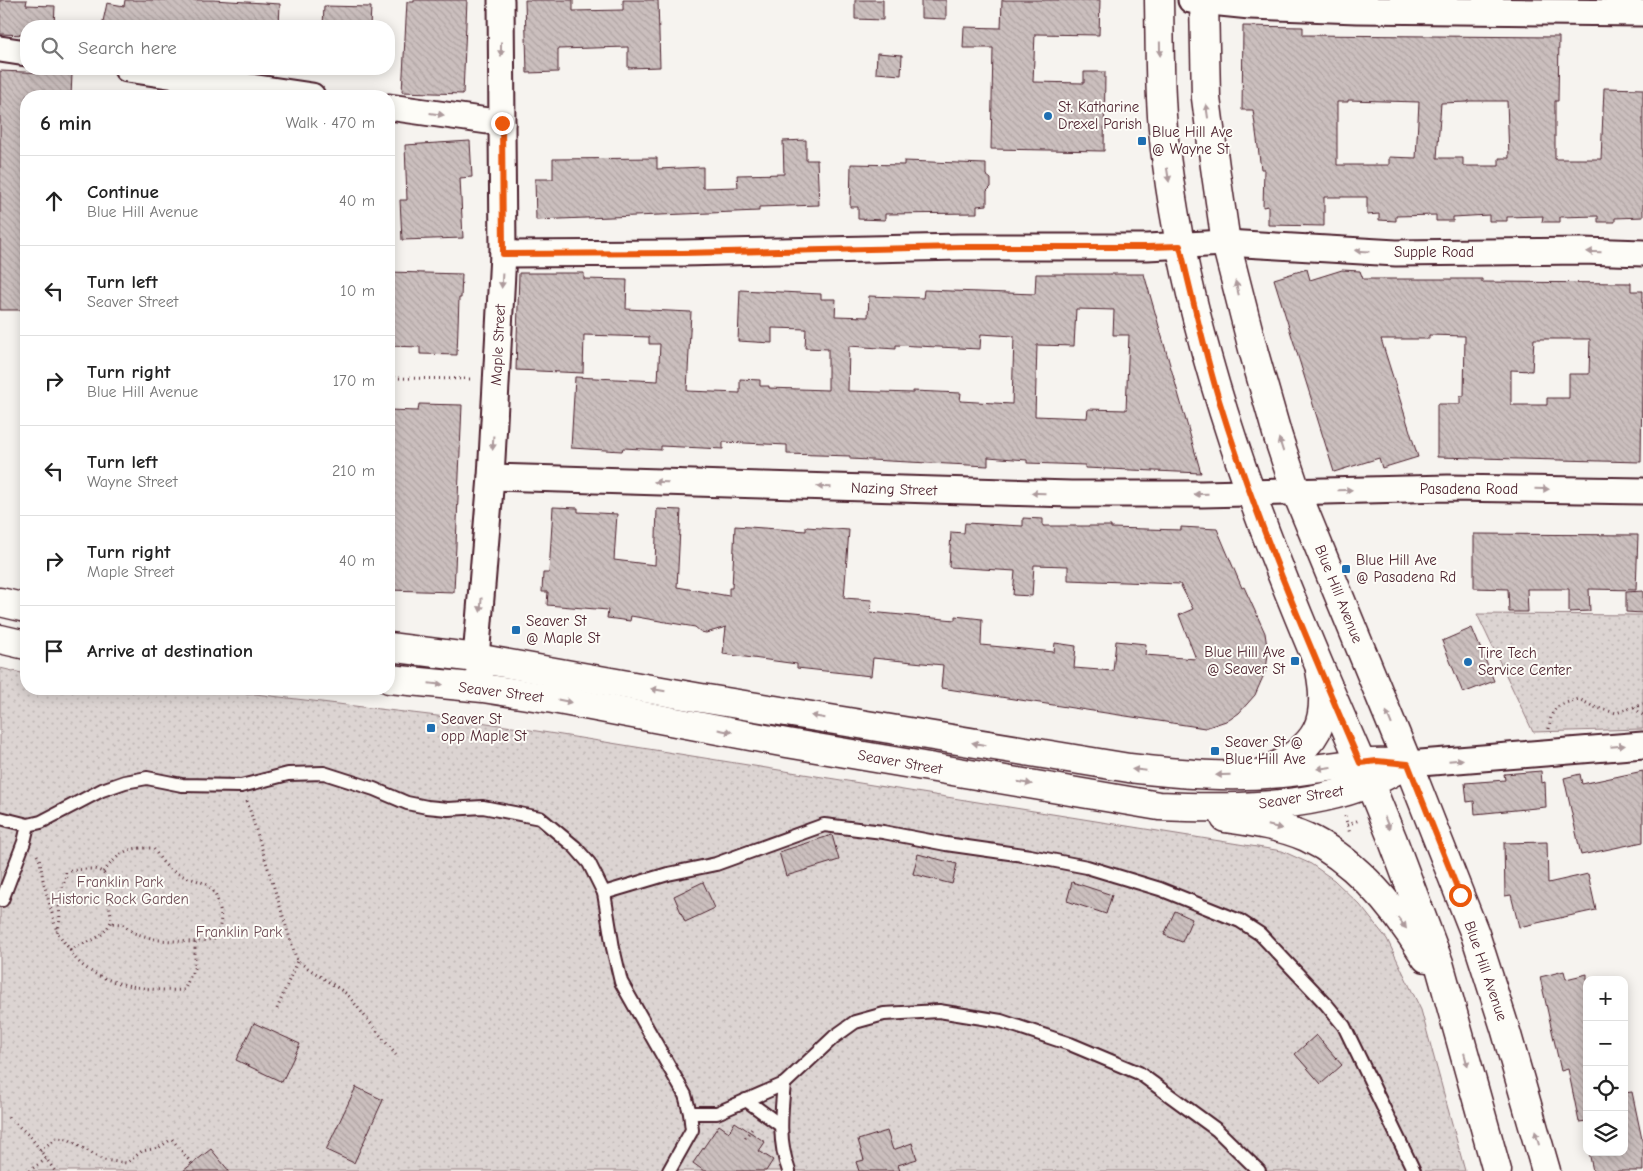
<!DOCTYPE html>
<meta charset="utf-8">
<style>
:root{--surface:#fff;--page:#f6f6f6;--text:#222;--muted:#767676;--line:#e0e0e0}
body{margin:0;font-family:"Comic Neue",sans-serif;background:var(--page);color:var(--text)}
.controls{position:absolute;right:15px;bottom:15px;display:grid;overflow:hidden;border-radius:10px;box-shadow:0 2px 12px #0003}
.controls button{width:45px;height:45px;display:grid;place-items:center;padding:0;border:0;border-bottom:1px solid var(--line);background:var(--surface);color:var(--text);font:25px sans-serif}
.stop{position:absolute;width:15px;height:15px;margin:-11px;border:4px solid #ea580c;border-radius:50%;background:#fff}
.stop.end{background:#ea580c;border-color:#fff;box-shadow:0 1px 5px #0008}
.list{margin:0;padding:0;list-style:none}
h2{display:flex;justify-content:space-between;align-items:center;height:65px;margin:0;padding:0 20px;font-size:21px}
h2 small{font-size:16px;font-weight:400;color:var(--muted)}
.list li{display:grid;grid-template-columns:32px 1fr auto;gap:15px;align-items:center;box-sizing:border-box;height:90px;padding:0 20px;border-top:1px solid var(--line)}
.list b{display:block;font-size:19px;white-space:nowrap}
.list p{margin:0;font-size:16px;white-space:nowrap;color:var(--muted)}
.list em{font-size:16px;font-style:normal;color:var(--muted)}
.icon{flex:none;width:28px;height:28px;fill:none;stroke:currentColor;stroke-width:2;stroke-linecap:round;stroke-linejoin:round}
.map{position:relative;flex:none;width:1643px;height:1171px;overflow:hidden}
.search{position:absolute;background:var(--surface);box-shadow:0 2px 12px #0003;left:20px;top:20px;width:375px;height:55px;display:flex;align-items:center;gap:12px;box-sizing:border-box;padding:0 18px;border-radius:20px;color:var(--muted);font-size:19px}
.panel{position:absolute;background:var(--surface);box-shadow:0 2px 12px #0003;left:20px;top:90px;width:375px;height:605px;border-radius:20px}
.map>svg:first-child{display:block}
.park{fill:url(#park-dots);stroke:#937a7e}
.building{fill:url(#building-back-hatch);stroke:#4a1f2b;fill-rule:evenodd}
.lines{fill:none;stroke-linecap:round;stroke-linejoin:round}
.lane-casing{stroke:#4a1f2b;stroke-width:16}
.street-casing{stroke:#4a1f2b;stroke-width:29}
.secondary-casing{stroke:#4a1f2b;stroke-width:31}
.primary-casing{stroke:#4a1f2b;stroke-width:31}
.path{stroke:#4a1f2b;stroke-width:3;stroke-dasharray:1 4;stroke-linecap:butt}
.lane{stroke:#fdfcf7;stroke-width:12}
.street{stroke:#fdfcf7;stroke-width:25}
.secondary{stroke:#fdfcf7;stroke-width:28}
.primary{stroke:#fdfcf7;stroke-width:28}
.oneway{fill:#ac999b}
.route{stroke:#ea580c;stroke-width:6}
.poi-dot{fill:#1f6fb2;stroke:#fdfcf7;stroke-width:2}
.labels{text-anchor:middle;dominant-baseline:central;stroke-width:4;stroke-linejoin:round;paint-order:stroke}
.poi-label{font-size:15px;fill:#4a1f2b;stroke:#fdfcf7;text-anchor:start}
.street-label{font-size:15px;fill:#4a1f2b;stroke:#fdfcf7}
.park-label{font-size:15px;fill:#6e4c55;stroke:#fdfcf7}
</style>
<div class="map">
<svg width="1643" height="1171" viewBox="0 0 1643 1171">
<defs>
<pattern id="park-dots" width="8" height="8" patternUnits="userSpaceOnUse" patternTransform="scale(1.25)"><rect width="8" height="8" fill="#dcd4d2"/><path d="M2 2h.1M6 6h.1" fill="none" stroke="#beb6b4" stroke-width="1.8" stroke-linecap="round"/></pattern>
<pattern id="building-back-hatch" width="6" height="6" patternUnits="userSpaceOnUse" patternTransform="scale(1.25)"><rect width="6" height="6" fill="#cbbfbe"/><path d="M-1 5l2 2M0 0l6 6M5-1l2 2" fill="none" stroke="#b0a4a3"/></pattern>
</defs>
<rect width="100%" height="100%" fill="#f6f3ef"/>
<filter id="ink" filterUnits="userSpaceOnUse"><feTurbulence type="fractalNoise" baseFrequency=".02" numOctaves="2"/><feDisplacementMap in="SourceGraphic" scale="10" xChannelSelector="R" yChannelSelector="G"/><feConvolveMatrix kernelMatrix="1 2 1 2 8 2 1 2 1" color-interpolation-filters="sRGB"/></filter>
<g filter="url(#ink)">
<!-- park -->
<g class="park">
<path d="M1477 614 1643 615V729L1533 732Z"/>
<path d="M0 668 26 674V689H181L255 694 462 719 1282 851 1311 864 1334 880 1360 905 1387 939 1421 1010 1465 1171H0Z"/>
</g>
<!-- building -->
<g class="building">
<path d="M0 0H27L26 5 55 6 54 26H26V35L0 34Z"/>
<path d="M125 0H213L280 4 279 26H102L107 3 124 6Z"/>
<path d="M414 0H467L463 94 402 92 407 2H414Z"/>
<path d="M525 0H573V11L623 10V0H658L660 67 628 68V47L558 49V72L527 73Z"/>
<path d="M855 0H883V20L855 19Z"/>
<path d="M921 0H946V19L921 18Z"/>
<path d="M1002 0H1100L1099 35 1035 34 1033 82 1084 83V72H1105L1104 151 991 149 993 48H963L964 27 1001 28Z"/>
<path d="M324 6 371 7 370 26H323Z"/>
<path d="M1243 26 1303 27V35L1559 37 1558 101H1555V159H1601L1604 88 1643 89V217L1615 218V222H1598V216L1560 217V222H1542L1543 216 1507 217V221H1489V215L1453 217V221H1436V215L1396 216V221L1379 220V214L1367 215V197H1324V226L1268 225V206L1263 207 1264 169H1261L1253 110H1242ZM1348 100 1419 102 1416 158 1389 157V165H1337V102H1348ZM1468 101H1507L1509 158H1499V166H1463V158H1437L1441 103 1468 102Z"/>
<path d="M877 53 902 55 901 75 876 73Z"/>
<path d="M0 71 72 74 71 96 32 95V96H26V310H0Z"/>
<path d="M806 140V160H817L819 205 759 207V211L536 220 535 179H553V159L657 158V169L703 167V188L738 187 737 175 784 174 783 141Z"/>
<path d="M470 141 472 177 460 178 463 238 402 240 400 200H407L405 145Z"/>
<path d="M904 161 986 164V175L991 179V187L987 191V205L977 206V213L885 214V220L858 219V207H850L851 164 904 165Z"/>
<path d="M1307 269 1310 280 1342 270 1360 271 1363 279H1482V282L1631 283V291H1643L1641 462 1437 457V404H1460V396H1464L1465 336 1429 335V339H1381L1418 457 1382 468 1379 458 1334 472 1274 279ZM1534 339H1590L1589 374H1569V398H1547V405H1511V370L1532 371Z"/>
<path d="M389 272 462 274 461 298H459L457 355 420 354V347L389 346Z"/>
<path d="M519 273H584V279L627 280 626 309 691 312 687 391 740 393V379L760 380V386H769V388L828 390V349L805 348 806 329 772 328V343L738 341 740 290 821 294V299H836L835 316 868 317 869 296 923 298 924 290 1035 294 1036 274H1144L1201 473 1085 468V465L1027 463V460L988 457V466L850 459V456L787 454V445L723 442V449L661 446V450L623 448 622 451 571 448 575 377 658 381 660 344H649V337L584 335 583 373 516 370ZM1076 309 1114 310 1113 335H1129L1126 410 1088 409 1087 418 1035 416 1037 345 1074 346ZM981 334 1014 336 1012 404 960 401 961 393 913 391V393L848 391 849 346 896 349V345L980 349Z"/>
<path d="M419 404 462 405 454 592 389 590V410L418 411Z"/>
<path d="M553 507 578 508V512L617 514 614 560 655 565 657 509 681 510 677 587 729 596V588H732L735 526 806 531V527L849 530 844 598 872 600 870 612 955 620V616L982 619 981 645 1054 652 1055 643 1076 646 1074 668 1113 671 1116 641 1146 644 1145 655 1196 659 1179 615 1193 609 1180 584 1068 580V566L1034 565 1032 596 1013 595 1015 571 949 567 951 532 964 533 965 523 1023 526V518L1043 519V526H1111V528L1181 530V527L1217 529 1242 588 1244 587 1265 633 1268 654 1266 670 1255 695 1239 713 1229 720 1205 728 941 688 943 665 873 658 871 676 797 668V664L723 654 726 627 706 633 701 632 695 627 631 616 630 621 607 618 608 610 547 605 548 592H542L543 573H549Z"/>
<path d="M1474 534 1638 535 1636 590 1589 589 1590 611 1569 612V589H1527L1528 612H1509L1508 589 1474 588Z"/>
<path d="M1643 591V613L1626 612V592Z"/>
<path d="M1472 628 1494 681 1463 693 1442 641Z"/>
<path d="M1541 771 1542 783 1545 782 1546 807 1475 814 1474 801 1467 802 1465 783 1505 780 1504 774Z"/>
<path d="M1643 771V842L1581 855 1564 778 1580 774 1582 784Z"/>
<path d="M832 835 839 860 786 876 779 852Z"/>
<path d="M1547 842 1548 883 1588 874 1596 910 1519 927 1511 895 1505 896 1504 843Z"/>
<path d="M918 854 957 864 952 884 913 874Z"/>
<path d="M703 882 715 908 685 922 674 896Z"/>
<path d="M1072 882 1112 895 1106 914 1067 901Z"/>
<path d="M1175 911 1192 919 1182 942 1164 935Z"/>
<path d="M1564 971 1566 979 1587 974V1121L1579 1122 1568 1069 1561 1071 1540 977Z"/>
<path d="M254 1023 300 1044 282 1082 236 1060Z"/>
<path d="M1316 1035 1342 1065 1321 1084 1295 1054Z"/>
<path d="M356 1087 383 1100 354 1163 326 1150Z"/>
<path d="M1632 1092 1643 1144V1171H1593L1589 1152H1624V1093Z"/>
<path d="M735 1122 765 1142 759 1151 773 1160 766 1171H704L693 1163 719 1125 729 1132Z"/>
<path d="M887 1131 893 1150 912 1143 917 1159 898 1165 900 1171H859L856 1162 864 1160 858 1140Z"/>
<path d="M211 1149 229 1171H183Z"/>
</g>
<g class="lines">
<defs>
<g id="lane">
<path d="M0 818 28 825 41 822 102 790 125 782 147 778 182 785 241 786 288 774 324 773 374 789 407 803 427 807 448 809 483 807 540 818 575 847 589 863 604 893 613 948 621 982 685 1095 690 1113 692 1130 669 1171"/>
<path d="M604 893 668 874 716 864 824 825 883 832 946 844 1030 856 1087 867 1160 889 1240 921 1260 934 1326 1004 1344 1026 1414 1171"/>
<path d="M0 900H2L24 842 28 825"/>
<path d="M784 1084 834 1037 855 1022 884 1014 939 1011 1001 1021 1070 1044 1139 1073 1217 1130 1259 1171"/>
<path d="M746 1100 780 1125"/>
<path d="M690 1113H717L784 1084C781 1114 778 1142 789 1171"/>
</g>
<g id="street">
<path d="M1191 0 1250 6 1357 10 1643 13"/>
<path d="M0 49 26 53"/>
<path d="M127 69 312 96"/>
<path d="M389 107 502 123"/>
<path d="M503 254 683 253 960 247H1147L1226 243 1396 253 1583 251 1643 253"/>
<path d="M491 477 1071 494H1202L1448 488 1643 491"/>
<path d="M483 688 476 658 491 477 503 254 501 0"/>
<path d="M1408 764 1643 745"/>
</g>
<g id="secondary">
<path d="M1159 0C1160 54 1159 110 1167 164 1194 373 1277 570 1361 763"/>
<path d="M1204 0 1206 98 1215 167 1226 243 1254 353 1278 437 1296 491 1408 764"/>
</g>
<g id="primary">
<path d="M0 602 26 608"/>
<path d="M0 639 26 645"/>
<path d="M389 647 476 658 701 698 1129 768C1180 774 1230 778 1281 773 1324 769 1362 759 1406 764"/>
<path d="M389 679 483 688 553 699 787 743 1159 806C1226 809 1307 809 1370 783 1383 778 1395 770 1408 764"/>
<path d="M1408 764 1475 934 1505 1028 1546 1171"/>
<path d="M1363 767 1392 838 1439 963 1497 1171"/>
<path d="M1270 769C1318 746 1330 722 1320 670"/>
<path d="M1225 818C1252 822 1281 826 1306 837 1358 861 1397 911 1426 958"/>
</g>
</defs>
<!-- lane casing -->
<use href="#lane" class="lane-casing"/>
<!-- street casing -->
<use href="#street" class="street-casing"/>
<!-- secondary casing -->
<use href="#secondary" class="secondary-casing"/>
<!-- primary casing -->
<use href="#primary" class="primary-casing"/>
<!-- path -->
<g class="path">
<path d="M389 378 474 379"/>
<path d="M1634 708 1643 715"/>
<path d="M1549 729C1551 706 1558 705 1579 699L1594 707 1616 713 1643 704"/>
<path d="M247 801 297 961 347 994 396 1055"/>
<path d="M1345 816 1350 834"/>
<path d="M1347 825 1359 820"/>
<path d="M37 855 40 861 43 880 57 932C63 917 57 909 60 896 61 887 66 881 66 872 121 860 103 884 112 920 100 943 89 939 70 950L57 932"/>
<path d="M103 872C121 852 125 847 153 848 158 855 163 864 170 869 194 886 213 873 220 910 222 922 220 929 214 939L191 942 158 940 134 933 122 924 110 923"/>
<path d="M70 950C87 984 150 992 184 990L195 966V941"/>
<path d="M277 1009 297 961"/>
<path d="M8 1117 30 1136 55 1171"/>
<path d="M745 1138 754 1126"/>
<path d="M40 1151 56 1138 68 1139 103 1160 127 1163 142 1151 158 1148 172 1139 192 1164"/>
<path d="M29 1171 46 1159"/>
</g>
<!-- lane -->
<use href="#lane" class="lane"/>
<!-- street -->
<use href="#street" class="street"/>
<!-- secondary -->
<use href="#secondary" class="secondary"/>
<!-- primary -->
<use href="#primary" class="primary"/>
</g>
<!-- one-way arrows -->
<defs><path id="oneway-solid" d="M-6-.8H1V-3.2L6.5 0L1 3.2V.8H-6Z" transform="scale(1.25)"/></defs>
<g class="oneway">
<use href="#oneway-solid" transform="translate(501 49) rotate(90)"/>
<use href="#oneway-solid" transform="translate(1160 49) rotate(89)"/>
<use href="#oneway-solid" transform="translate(1207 111) rotate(-98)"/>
<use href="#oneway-solid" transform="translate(437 114) rotate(8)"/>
<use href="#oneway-solid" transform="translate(1168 175) rotate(81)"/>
<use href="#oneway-solid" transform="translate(1362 251) rotate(-177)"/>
<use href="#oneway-solid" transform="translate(1594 252) rotate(-179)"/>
<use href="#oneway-solid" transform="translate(502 281) rotate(93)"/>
<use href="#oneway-solid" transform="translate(1237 288) rotate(-104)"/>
<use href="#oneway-solid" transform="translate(493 443) rotate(93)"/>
<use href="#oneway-solid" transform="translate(1281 445) rotate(-108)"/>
<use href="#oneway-solid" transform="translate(661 482) rotate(-178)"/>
<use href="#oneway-solid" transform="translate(824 487) rotate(-178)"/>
<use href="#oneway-solid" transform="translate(1542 489) rotate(1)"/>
<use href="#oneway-solid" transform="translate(1345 490) rotate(-1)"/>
<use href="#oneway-solid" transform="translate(1038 493) rotate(-178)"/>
<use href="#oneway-solid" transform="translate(1201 494) rotate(179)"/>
<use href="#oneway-solid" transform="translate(481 605) rotate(95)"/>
<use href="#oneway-solid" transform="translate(436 684) rotate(6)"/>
<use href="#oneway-solid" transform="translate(658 690) rotate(-170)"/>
<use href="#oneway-solid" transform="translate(565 701) rotate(11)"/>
<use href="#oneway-solid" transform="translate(818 717) rotate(-170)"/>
<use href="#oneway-solid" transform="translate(1389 718) rotate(-112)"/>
<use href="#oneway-solid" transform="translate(725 731) rotate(11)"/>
<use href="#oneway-solid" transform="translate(979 744) rotate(-170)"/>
<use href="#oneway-solid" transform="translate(1618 746) rotate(-5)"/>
<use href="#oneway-solid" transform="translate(1456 760) rotate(-5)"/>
<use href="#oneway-solid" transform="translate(1324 768) rotate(173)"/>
<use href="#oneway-solid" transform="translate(1139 770) rotate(-174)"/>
<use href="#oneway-solid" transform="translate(1223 775) rotate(179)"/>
<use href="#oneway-solid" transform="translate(1025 783) rotate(10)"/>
<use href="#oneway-solid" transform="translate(1387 823) rotate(68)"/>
<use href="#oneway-solid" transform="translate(1275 827) rotate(14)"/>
<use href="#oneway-solid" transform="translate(1402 923) rotate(52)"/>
<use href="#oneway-solid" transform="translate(1466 1060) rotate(75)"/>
<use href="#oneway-solid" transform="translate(1537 1138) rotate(-106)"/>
</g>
</g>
<g class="lines" filter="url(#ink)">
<!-- route -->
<path class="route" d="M502 123 503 254 683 253 960 247H1147L1180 246C1192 297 1204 349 1219 400 1257 524 1309 644 1360 763L1377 761 1408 764 1460 895"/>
</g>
<!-- markers -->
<g class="poi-dot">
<circle cx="1048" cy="116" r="5"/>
<rect x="1137" y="136" width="10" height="10" rx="2.5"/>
<rect x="1341" y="564" width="10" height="10" rx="2.5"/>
<rect x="511" y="625" width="10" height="10" rx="2.5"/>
<rect x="1290" y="656" width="10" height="10" rx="2.5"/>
<circle cx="1468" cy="662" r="5"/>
<rect x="426" y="723" width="10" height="10" rx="2.5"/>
<rect x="1210" y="746" width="10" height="10" rx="2.5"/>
</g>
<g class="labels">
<!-- poi labels -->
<g class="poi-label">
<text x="1058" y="107">St. Katharine<tspan x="1058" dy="17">Drexel Parish</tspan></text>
<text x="1152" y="132">Blue Hill Ave<tspan x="1152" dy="17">@ Wayne St</tspan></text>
<text x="1356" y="560">Blue Hill Ave<tspan x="1356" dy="17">@ Pasadena Rd</tspan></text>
<text x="526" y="621">Seaver St<tspan x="526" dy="17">@ Maple St</tspan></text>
<text x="1285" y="652" text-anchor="end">Blue Hill Ave<tspan x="1285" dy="17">@ Seaver St</tspan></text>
<text x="1478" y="653">Tire Tech<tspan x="1478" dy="17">Service Center</tspan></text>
<text x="441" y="719">Seaver St<tspan x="441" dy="17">opp Maple St</tspan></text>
<text x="1225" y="742">Seaver St @<tspan x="1225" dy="17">Blue Hill Ave</tspan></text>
</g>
<!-- street labels -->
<g class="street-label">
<text x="1434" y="252">Supple Road</text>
<text transform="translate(498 345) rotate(-87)">Maple Street</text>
<text transform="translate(894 489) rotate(2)">Nazing Street</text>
<text x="1469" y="489">Pasadena Road</text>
<text transform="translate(1339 594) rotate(68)">Blue Hill Avenue</text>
<text transform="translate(501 692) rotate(7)">Seaver Street</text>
<text transform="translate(900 762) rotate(10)">Seaver Street</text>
<text transform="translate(1301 797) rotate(-9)">Seaver Street</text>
<text transform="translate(1486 971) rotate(71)">Blue Hill Avenue</text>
</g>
<!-- park labels -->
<g class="park-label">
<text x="120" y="882">Franklin Park<tspan x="120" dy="17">Historic Rock Garden</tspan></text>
<text x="239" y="932">Franklin Park</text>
</g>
</g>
</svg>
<div class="controls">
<button>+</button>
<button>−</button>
<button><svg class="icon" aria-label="locate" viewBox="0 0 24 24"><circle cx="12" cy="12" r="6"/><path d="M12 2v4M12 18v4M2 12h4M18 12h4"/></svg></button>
<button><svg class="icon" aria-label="layers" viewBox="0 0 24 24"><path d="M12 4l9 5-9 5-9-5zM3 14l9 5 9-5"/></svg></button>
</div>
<div class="stop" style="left:1460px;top:895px"></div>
<div class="stop end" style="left:502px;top:123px"></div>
<div class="search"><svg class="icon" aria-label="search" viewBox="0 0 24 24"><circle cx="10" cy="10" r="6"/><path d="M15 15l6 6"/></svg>Search here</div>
<section class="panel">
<h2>6 min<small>Walk · 470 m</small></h2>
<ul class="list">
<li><svg class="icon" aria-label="ahead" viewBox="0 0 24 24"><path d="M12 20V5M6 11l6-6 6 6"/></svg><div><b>Continue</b><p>Blue Hill Avenue</p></div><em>40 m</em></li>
<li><svg class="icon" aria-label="left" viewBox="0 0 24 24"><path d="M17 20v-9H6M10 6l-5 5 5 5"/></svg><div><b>Turn left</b><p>Seaver Street</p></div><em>10 m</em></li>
<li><svg class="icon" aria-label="right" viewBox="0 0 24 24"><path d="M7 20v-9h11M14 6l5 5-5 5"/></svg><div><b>Turn right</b><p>Blue Hill Avenue</p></div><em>170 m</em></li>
<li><svg class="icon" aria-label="left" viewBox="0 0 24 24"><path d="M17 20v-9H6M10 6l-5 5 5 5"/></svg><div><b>Turn left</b><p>Wayne Street</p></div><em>210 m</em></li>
<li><svg class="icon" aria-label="right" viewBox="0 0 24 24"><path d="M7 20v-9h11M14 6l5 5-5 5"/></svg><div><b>Turn right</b><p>Maple Street</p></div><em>40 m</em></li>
<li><svg class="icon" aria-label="arrive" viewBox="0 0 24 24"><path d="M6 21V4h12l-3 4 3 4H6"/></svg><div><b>Arrive at destination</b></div></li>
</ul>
</section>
</div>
